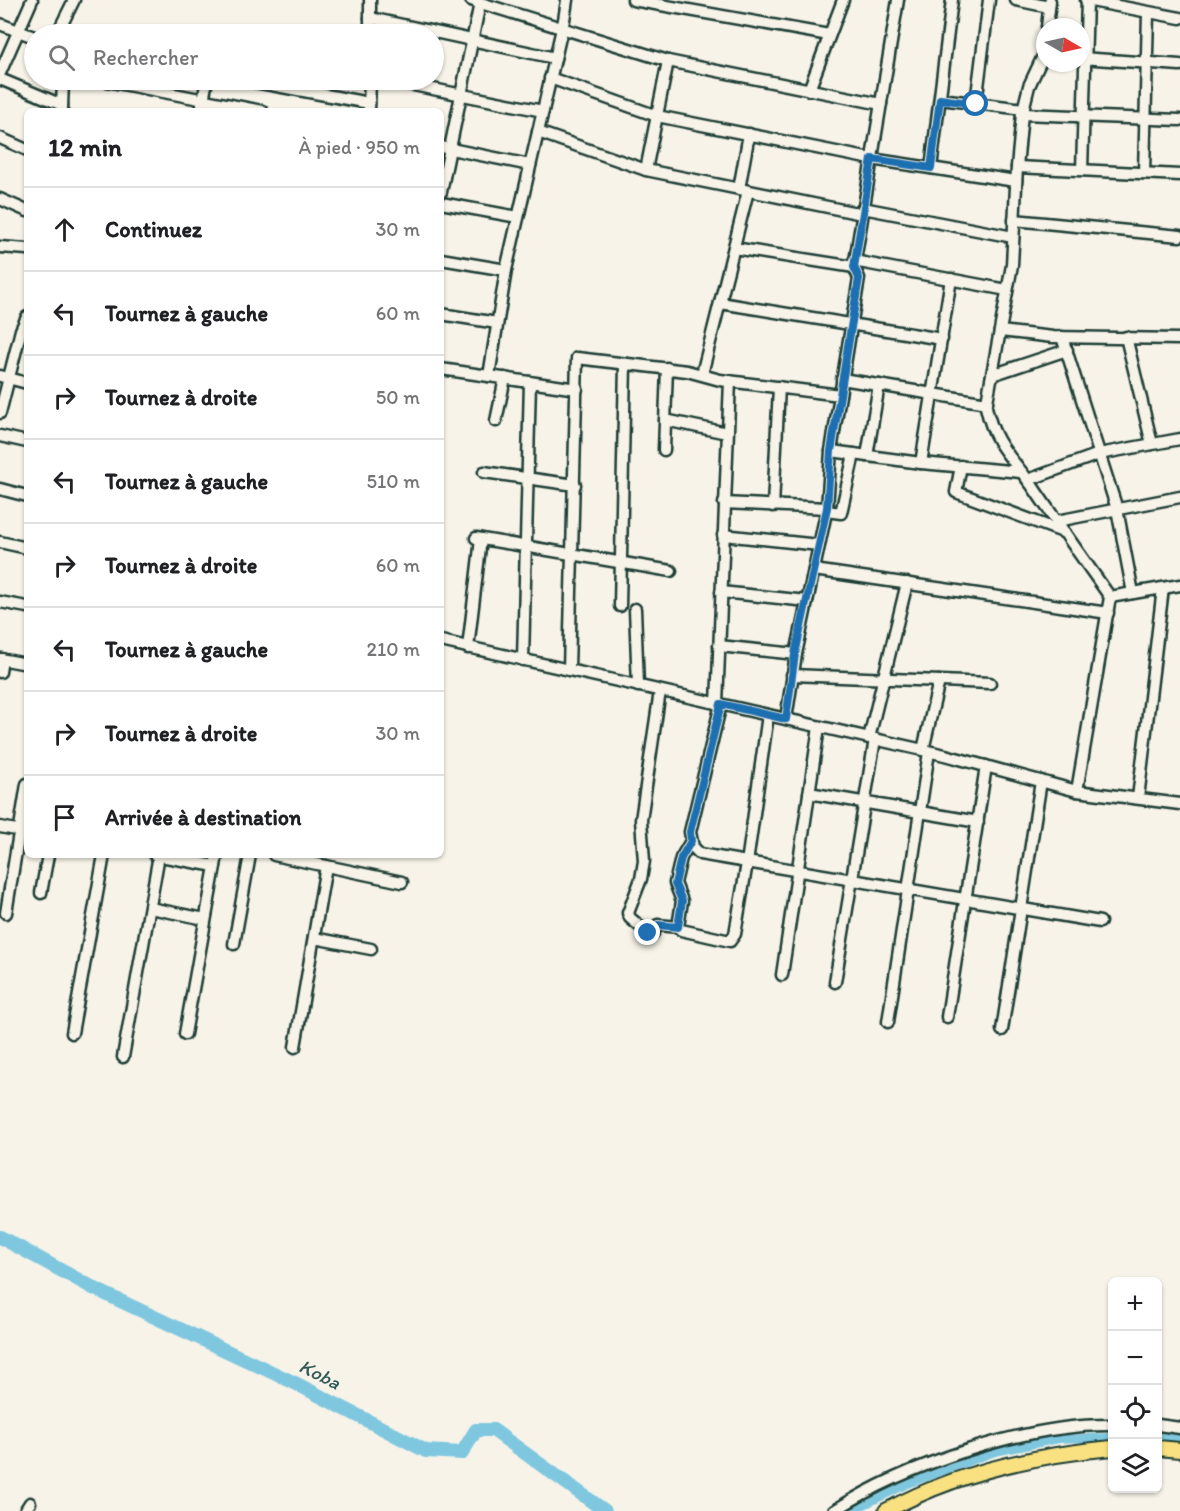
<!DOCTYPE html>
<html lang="fr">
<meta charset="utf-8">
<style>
:root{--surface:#fff;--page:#f2f2f2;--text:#202124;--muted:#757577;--line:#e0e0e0}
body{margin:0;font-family:Itim,sans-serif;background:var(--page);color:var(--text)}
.controls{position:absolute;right:18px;bottom:18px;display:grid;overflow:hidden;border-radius:9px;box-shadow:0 2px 4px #0004}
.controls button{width:54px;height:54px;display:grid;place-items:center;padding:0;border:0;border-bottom:2px solid var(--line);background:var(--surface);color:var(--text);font:30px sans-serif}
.compass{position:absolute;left:1036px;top:18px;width:54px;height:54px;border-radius:50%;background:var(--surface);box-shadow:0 2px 4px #0004;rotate:99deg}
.stop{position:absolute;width:18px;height:18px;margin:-14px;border:4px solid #1f6fb2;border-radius:50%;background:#fff}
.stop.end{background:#1f6fb2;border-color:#fff;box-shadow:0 2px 6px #0008}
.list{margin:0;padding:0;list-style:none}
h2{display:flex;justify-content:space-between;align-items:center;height:78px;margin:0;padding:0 24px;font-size:26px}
h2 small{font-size:20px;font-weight:400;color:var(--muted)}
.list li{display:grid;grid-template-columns:39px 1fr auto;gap:18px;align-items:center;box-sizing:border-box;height:84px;padding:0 24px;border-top:2px solid var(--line)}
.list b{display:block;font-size:22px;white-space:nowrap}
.list em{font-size:20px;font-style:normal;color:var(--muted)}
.icon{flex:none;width:33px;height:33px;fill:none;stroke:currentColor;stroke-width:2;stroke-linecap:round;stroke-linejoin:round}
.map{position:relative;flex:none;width:1180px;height:1511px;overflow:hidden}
.search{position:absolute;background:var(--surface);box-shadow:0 2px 4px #0004;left:24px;top:24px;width:420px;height:66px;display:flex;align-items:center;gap:15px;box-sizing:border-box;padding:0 21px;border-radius:33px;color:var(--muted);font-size:22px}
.panel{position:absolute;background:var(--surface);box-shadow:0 2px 4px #0004;left:24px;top:108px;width:420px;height:750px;border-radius:9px}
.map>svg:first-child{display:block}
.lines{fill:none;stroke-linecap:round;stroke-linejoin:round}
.canal{stroke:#7fc7df;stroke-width:8}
.river{stroke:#7fc7df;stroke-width:14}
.minor-casing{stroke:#1f3d34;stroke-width:15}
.major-casing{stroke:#1f3d34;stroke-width:18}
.minor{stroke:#f7f3e8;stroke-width:10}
.major{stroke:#f9e181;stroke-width:14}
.route{stroke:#1f6fb2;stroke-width:8}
.labels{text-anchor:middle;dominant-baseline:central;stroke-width:6;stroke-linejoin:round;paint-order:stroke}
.water-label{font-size:20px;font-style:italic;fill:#325956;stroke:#f7f3e8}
</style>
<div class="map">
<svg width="1180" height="1511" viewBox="0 0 1180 1511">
<rect width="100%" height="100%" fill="#f7f3e8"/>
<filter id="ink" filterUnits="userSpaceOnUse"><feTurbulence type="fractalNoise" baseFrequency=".0167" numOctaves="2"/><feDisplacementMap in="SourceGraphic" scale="12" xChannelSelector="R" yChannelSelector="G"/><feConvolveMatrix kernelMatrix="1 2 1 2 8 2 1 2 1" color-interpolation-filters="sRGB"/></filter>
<g filter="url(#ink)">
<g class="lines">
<!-- canal -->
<g class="canal">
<path d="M1158 1437 1180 1439"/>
<path d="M852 1511 910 1483 995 1452 1059 1439 1112 1437"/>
</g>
<!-- river -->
<path class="river" d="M0 1237 97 1290 295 1383 426 1451 462 1453 476 1430H493L605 1511"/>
<defs>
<g id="minor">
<path d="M471 0 668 61 881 104"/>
<path d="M633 0 829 35"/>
<path d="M1016 0 1049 7"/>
<path d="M1086 0 1180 18"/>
<path d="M370 18 555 58"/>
<path d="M0 24 34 37"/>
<path d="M1047 27 1050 1"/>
<path d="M57 34 74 0"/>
<path d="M370 34V0"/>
<path d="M1045 52 1029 86 1022 114 1017 167 1012 265 986 407C995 447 1011 456 1033 487 1058 524 1084 560 1110 597L1077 791"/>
<path d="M1081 58 1180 65"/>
<path d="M0 73 32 0"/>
<path d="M550 78 657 116 871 159 1016 181"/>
<path d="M0 79 62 105"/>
<path d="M101 80 262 111"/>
<path d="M244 80 369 103"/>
<path d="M388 80 543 111"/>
<path d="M809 90 843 0"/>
<path d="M940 99 1024 109"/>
<path d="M976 103 989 0"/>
<path d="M62 109 63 80"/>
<path d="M201 111 207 80"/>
<path d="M369 111 370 80"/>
<path d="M1022 114 1180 120"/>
<path d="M538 132 646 170 862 214"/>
<path d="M0 138 27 150"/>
<path d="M441 147 530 165"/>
<path d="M1017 167 1180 175"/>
<path d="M931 168 952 0"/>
<path d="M646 170 668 61"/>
<path d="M1082 170 1087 0"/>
<path d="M1144 173 1148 13"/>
<path d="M739 189 749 134"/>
<path d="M441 192 480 3"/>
<path d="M0 199 27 211"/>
<path d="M441 203 518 217"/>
<path d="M863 208 1013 237"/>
<path d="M1014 220 1180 236"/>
<path d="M0 247 27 249"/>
<path d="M734 248 854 267"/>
<path d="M441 259 506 270"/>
<path d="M854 261 1007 290"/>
<path d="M720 303 942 339"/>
<path d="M441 314 497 323"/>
<path d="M1000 331 1053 337 1180 339"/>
<path d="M1062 337 1117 509 1133 593"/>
<path d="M1126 337 1152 444"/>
<path d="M441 369 577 389"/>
<path d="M702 374 748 191"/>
<path d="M992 375 1067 350"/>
<path d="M0 376 27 383"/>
<path d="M489 376 506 270 564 20 567 0"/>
<path d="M842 379 987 403"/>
<path d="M0 413 21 330 27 317"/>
<path d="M665 420 727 433"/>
<path d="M496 421 505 378"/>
<path d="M0 436 27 442"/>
<path d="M664 450 667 368"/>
<path d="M831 451 921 463 1021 472"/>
<path d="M867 456 879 385"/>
<path d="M921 463 951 279"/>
<path d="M961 466 956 492 1063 532"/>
<path d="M484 472 575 485"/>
<path d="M1028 480 1099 454 1180 439"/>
<path d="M0 489 27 496"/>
<path d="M724 503 827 508"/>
<path d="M773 506 779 387"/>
<path d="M826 511 841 513 854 454"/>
<path d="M1057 521 1180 497"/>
<path d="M723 535 819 545"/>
<path d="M476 538 671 571"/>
<path d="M0 542 27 548"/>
<path d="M814 570 1108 613"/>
<path d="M721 592 807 601"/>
<path d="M1110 597 1180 585"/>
<path d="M0 602 27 607"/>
<path d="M620 606 625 364"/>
<path d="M635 609 638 686"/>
<path d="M441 641 945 755 1077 791 1180 804"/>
<path d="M719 646 796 654"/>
<path d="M468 648 481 539"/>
<path d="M0 659 27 664"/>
<path d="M523 660 530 382"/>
<path d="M569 670 577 358 687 371 720 380 840 395"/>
<path d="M0 672 2 659"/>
<path d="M792 675 990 683"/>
<path d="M660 691 641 820 644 861 641 879 628 913 630 918 648 933H653L658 925 678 927"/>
<path d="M717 704 730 381"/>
<path d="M721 704 690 832 693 847 700 854 1100 922"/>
<path d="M786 719 796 654 827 508 831 451 859 278 854 267 898 0"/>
<path d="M869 738 907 583"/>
<path d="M923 750 939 681"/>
<path d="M809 793 978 822"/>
<path d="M1138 798 1163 588"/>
<path d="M0 827 27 832"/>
<path d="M691 841 681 858 675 883 682 901 678 927 681 930 730 941 735 934 747 863 768 715"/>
<path d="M155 855 215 866"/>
<path d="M274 855 402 882"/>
<path d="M41 893 48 855"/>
<path d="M150 908 205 919"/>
<path d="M6 913 27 784"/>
<path d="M314 938 371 949"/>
<path d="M234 944 250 855"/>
<path d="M782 975 819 727"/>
<path d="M835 982 875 739"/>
<path d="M947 1017 986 766"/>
<path d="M888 1022 929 752"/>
<path d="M1002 1030 1041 781"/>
<path d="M72 1033 104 855"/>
<path d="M185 1034 217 855"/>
<path d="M295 1047 326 866"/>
<path d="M123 1057 159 855"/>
<path d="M1158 1425 1180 1428"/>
<path d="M25 1511 30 1503"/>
<path d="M834 1511C907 1464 1026 1424 1112 1425"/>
</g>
<g id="major">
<path d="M1158 1448 1180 1450"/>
<path d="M886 1511C955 1473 1035 1455 1112 1448"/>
</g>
</defs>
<!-- minor casing -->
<use href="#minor" class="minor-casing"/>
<!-- major casing -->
<use href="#major" class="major-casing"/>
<!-- minor -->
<use href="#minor" class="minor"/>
<!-- major -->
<use href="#major" class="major"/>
</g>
</g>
<g class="lines" filter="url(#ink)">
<!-- route -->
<path class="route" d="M648 933H652L658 925 678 927 682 901 675 884 681 858 691 841 690 832 721 704 786 719 795 654 827 508 831 451 859 278 854 267 872 159 931 168 940 99 976 104"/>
</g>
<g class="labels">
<!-- water labels -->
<g class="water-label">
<text transform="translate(320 1374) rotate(27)">Koba</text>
</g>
</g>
</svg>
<div class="controls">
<button>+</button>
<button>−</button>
<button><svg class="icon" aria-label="locate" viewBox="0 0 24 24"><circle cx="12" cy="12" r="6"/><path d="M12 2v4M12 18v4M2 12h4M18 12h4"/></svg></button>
<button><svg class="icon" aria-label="layers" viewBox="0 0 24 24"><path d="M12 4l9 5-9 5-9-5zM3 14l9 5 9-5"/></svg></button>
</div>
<svg class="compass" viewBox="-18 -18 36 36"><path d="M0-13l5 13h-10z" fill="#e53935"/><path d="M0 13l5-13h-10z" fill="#757577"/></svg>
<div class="stop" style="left:976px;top:104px"></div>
<div class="stop end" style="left:648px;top:933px"></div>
<div class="search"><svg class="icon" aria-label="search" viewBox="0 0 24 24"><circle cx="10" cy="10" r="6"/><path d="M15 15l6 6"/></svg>Rechercher</div>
<section class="panel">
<h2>12 min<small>À pied · 950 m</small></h2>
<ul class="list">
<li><svg class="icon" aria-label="ahead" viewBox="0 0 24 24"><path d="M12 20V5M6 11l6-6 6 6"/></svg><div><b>Continuez</b></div><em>30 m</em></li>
<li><svg class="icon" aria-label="left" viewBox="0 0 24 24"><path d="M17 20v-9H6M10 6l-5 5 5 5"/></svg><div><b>Tournez à gauche</b></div><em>60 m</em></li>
<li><svg class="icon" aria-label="right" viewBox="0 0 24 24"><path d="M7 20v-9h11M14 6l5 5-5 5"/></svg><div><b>Tournez à droite</b></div><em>50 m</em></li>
<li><svg class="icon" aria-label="left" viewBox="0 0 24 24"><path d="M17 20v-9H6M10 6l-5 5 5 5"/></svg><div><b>Tournez à gauche</b></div><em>510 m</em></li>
<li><svg class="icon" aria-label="right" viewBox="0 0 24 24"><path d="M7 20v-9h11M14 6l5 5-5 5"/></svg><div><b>Tournez à droite</b></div><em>60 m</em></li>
<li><svg class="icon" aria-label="left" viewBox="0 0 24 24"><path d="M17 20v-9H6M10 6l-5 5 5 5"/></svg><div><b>Tournez à gauche</b></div><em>210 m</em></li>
<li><svg class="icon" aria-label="right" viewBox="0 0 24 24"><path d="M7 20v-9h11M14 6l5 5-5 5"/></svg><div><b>Tournez à droite</b></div><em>30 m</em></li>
<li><svg class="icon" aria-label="arrive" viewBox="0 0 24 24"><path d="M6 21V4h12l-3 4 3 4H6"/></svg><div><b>Arrivée à destination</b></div></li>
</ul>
</section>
</div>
